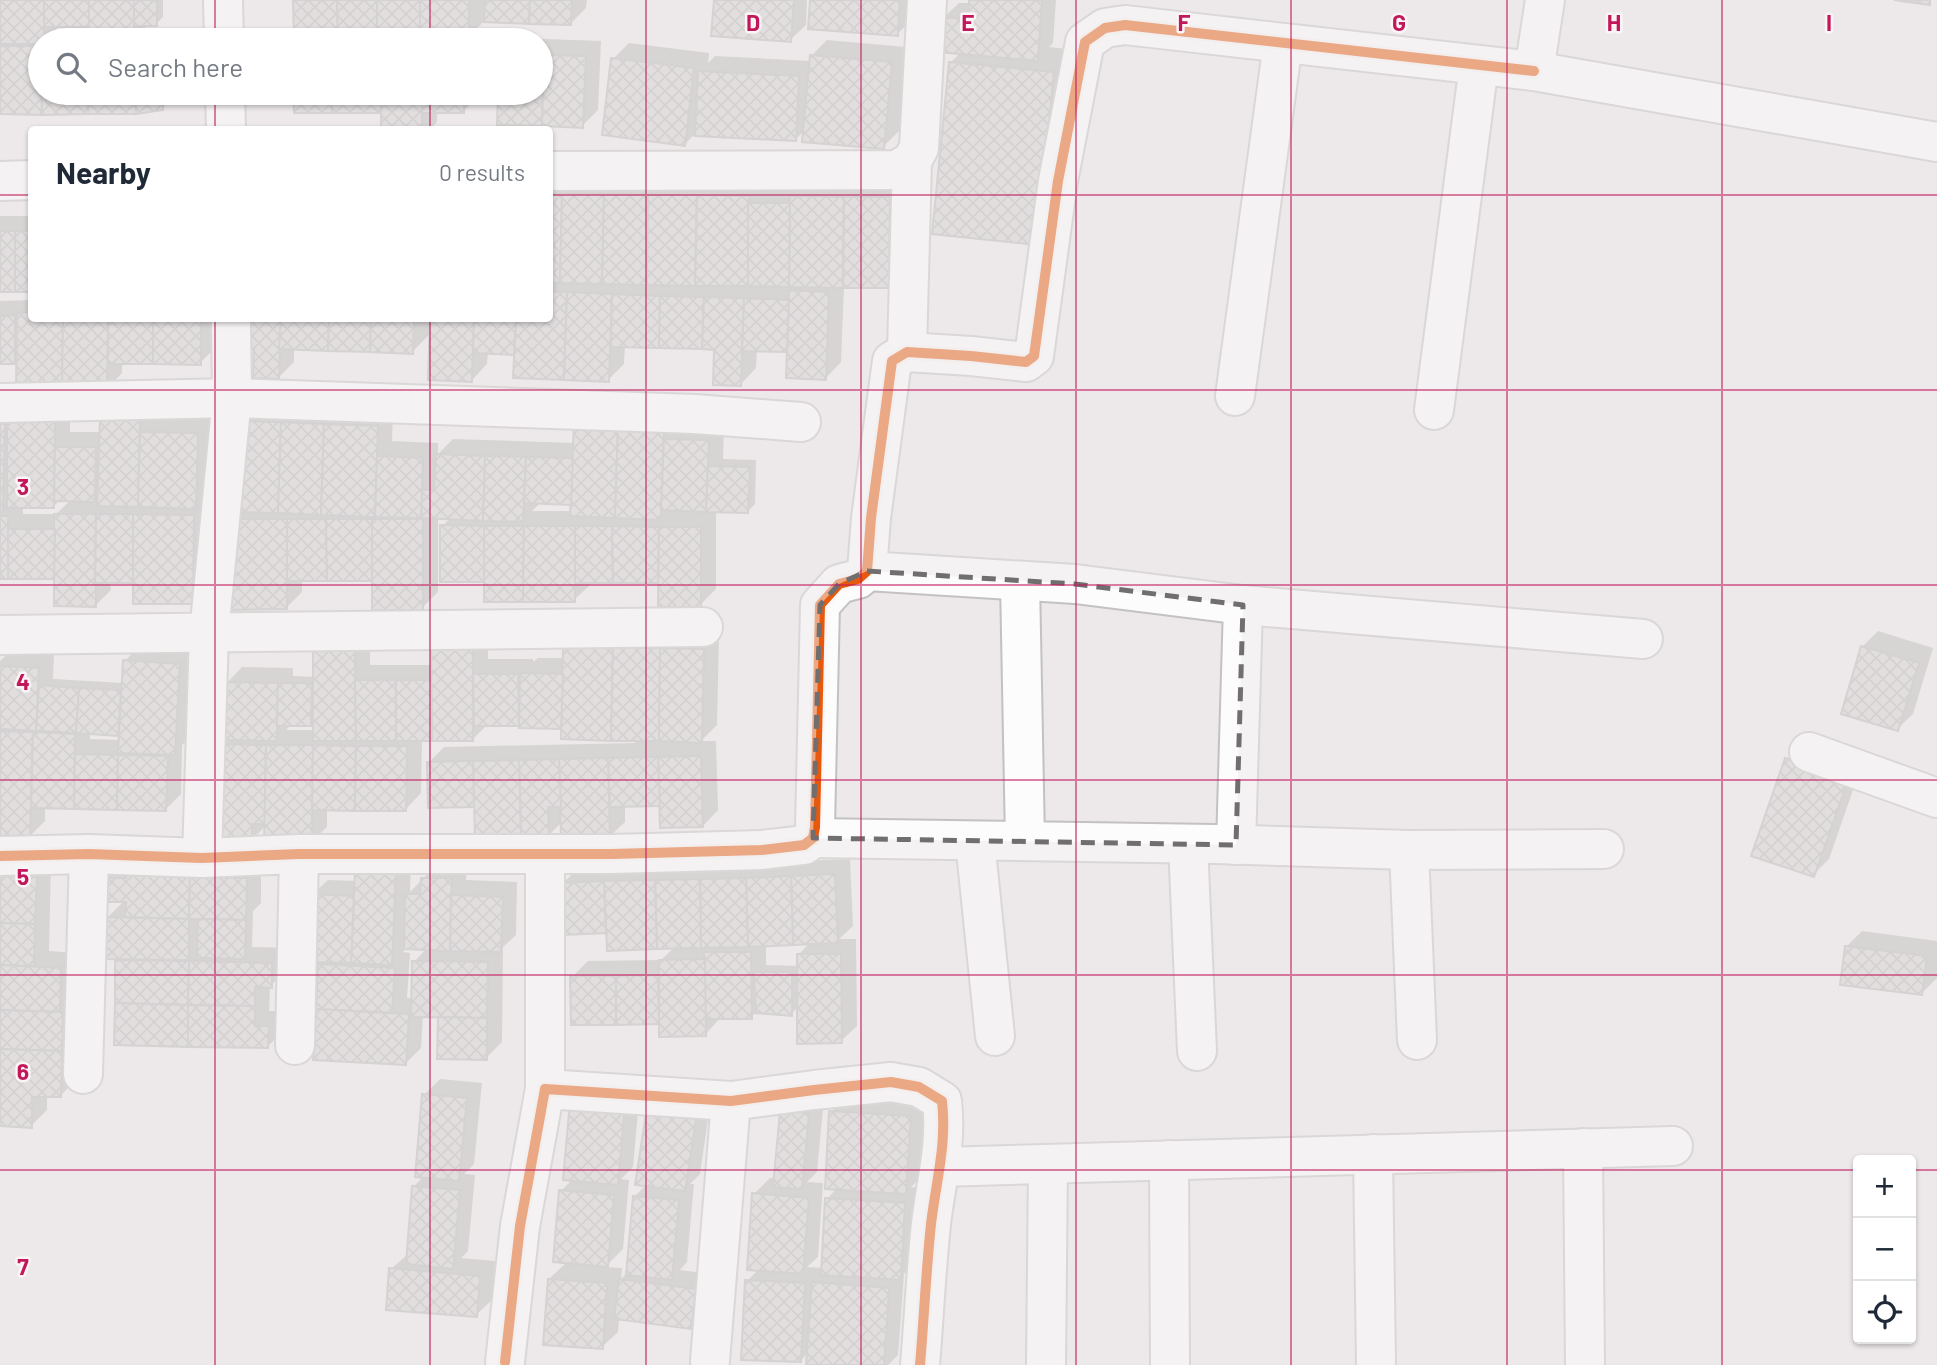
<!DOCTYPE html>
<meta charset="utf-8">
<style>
:root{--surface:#fff;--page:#f6f6f7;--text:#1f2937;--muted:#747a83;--line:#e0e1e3}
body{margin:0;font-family:Barlow,sans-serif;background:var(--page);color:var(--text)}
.controls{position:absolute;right:21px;bottom:21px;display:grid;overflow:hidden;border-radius:7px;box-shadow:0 2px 5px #0004}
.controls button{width:63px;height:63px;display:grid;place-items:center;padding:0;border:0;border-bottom:2px solid var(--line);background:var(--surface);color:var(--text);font:35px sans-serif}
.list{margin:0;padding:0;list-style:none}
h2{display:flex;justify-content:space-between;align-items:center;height:91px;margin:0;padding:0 28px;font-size:30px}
h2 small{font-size:23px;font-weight:400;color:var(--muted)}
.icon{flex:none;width:38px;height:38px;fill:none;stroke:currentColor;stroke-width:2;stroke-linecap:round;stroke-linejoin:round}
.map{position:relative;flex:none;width:1937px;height:1365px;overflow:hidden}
.search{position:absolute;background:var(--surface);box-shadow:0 2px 5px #0004;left:28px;top:28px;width:525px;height:77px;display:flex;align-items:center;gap:18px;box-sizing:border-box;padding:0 24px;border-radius:38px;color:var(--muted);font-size:26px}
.panel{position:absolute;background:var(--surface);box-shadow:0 2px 5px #0004;left:28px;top:126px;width:525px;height:196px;border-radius:7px}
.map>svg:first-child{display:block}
.shadow{fill:#0003;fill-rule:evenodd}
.building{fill:url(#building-cross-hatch);stroke:#b7b5b5;stroke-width:2}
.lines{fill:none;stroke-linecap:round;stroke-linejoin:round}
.street-casing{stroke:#c3c1c1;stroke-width:42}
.street{stroke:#fcfcfc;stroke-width:38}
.cycleway-casing{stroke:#fbf5f6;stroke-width:15}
.cycleway{stroke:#e8590c;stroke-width:10}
.marked{fill:none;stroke:#706e6e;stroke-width:5;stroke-dasharray:14 9;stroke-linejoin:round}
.grid{fill:none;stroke:#c2185b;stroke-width:2;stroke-opacity:0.55}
.grid-label{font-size:23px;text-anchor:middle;font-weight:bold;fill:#c2185b;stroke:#fbf5f6;stroke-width:5;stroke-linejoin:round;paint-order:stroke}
</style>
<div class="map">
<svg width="1937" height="1365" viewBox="0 0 1937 1365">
<defs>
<pattern id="building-cross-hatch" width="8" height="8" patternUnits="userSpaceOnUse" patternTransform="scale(1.75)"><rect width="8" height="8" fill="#d4d1d2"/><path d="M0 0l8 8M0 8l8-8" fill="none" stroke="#b6b4b4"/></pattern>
</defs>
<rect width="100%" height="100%" fill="#ede9ea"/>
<!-- shadow -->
<g class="shadow">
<path d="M0 0H163V17L156 24H149L134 39 91 25H59L56 30V40H40V93H169V101L162 109 136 112 0 113 1 46 4 42H0Z"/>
<path d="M295 0H587L586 8 571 23 485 20 469 37Z"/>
<path d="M716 0H807L806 25 790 40Z"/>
<path d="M812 0H914L913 19 897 34Z"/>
<path d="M971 0H1056L1053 43 1049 47 1077 50 1060 220 950 63 961 52 943 18 959 3H971Z"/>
<path d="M163 36 164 40H142L145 38Z"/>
<path d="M517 38 601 41 598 110 582 126 498 123 500 93H541V40H515Z"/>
<path d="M827 40 906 47 899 131 883 147 805 130 795 140 695 134 685 144 613 59 629 43 709 53 708 63 715 56 811 61V56Z"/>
<path d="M295 93H471V103L464 111H437V122L429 130H383V111H295Z"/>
<path d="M550 178 905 182 904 271 888 286H844L841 362 826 378 788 350 757 349 756 368 741 384 716 348 625 345 624 364 608 380 516 353 488 352 487 364 472 380 431 333 412 352 294 347V362L278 378 237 318H550Z"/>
<rect x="0" y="216" width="32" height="75"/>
<path d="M32 300V318H216V347L200 363 122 362V373L107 389 18 362H0V301Z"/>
<path d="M117 405 155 417 213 418 208 587 192 603 134 581H110L111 590 95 606 56 577H0V409L70 406V432H101V420ZM60 500H71L56 514H23V506L53 507Z"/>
<path d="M252 406 393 411 392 441 438 443V454L453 439 575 443V424L724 425 723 459 756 460 755 504 747 512 716 510V589L700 605 660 582 590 581V585L574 600 485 581 442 526 451 518 438 517V592L422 608 375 579H302V592L286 608 233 519 242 510H233ZM538 502 573 503 572 511H532L538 505Z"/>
<path d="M1878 631 1933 648 1913 714 1897 729 1862 647Z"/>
<path d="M370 634V665H433V650L488 634V659H533V662L538 658H565V646L719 634 717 725 701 741H716L718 810 703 826 661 804 625 805V822L609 837 563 821 548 836 476 805 430 806 428 763 444 747 635 743V740L563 727 488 724 473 739H422L421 793 406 809 327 808V827L311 842 267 825 251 840 222 745 229 739 227 683 242 667 293 668V676L315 677ZM315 720V730H286L292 724H310Z"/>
<path d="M140 645 195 649 190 738 182 745 181 794 165 810 45 807V821L29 837 0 836V661L11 650 54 653 53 679 123 683 125 661ZM121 731 120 740 90 739V732L118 734Z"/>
<path d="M1803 743 1862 764 1829 859 1813 875 1787 759Z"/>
<path d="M411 857 410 892 438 863H467L466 880 517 882 516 935 503 947 502 1042 486 1058 440 1015H423L421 1048 405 1064 315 1059 320 965 324 961 312 895 328 880 356 881ZM407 948H427L414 962 413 998H407L410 953 403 952Z"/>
<path d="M850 859 853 926 839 939H856L857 1026 841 1041 799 1006 791 1014 757 1012 751 1017H721L705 1035 661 1022 573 1023 572 977 588 961 661 960 675 947 608 932 564 933 563 883 579 868ZM811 942 798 955 799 966 766 965V944Z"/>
<path d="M0 860 51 862 49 951 76 953V1080L60 1096 47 1095V1110L31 1126 0 1125Z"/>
<path d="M120 863H261V903L253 911 252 947 287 948V970L270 986 269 1011H284L283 1031 268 1046 116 1043 117 957 107 918 125 900 105 879Z"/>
<path d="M1862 931 1937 941V978L1922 993 1846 947Z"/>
<path d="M440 1079 482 1083 474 1164 464 1174 475 1175 468 1251 461 1258 495 1261 492 1300 476 1315 391 1269 408 1254 414 1186 424 1176V1095Z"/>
<path d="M640 1090 633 1167 621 1179 629 1180 623 1249 605 1267 622 1268 621 1279 627 1273 635 1196 647 1184 637 1183 711 1098 700 1174 690 1184H694L687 1262 680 1270 711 1274 706 1311 690 1327 619 1318 618 1332 602 1347 549 1279 567 1262 561 1191 573 1179Z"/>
<path d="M847 1096 926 1101 921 1177 911 1187 920 1188 916 1262 904 1274 898 1355 888 1365H808L809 1352 800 1361 747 1281 759 1269 754 1194 770 1178 776 1179 782 1112 824 1098 817 1172 807 1182 823 1183 818 1257 807 1267 823 1268 827 1199 837 1188 831 1112Z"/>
</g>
<!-- building -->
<g class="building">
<path d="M0 0H44V40H40V44H0Z"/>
<rect x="44" y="0" width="45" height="27"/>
<rect x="89" y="0" width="45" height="40"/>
<rect x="134" y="0" width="23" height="26"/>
<path d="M293 0H337L338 39 294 40Z"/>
<path d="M337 0H377V39H338Z"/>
<rect x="377" y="0" width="43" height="39"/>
<rect x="420" y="0" width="49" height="39"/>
<path d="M485 0H530L529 24 484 22Z"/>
<path d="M530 0H572L571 25 529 24Z"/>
<path d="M714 0H794L791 42 711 36Z"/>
<path d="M810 0H900L898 36 808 29Z"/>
<path d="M969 0H1042L1038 61 939 52 941 17 968 19Z"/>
<path d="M1894 0H1930V5Z"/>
<path d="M0 46H40L42 115 0 114Z"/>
<path d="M541 55H544L542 126 497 125 498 93H541Z"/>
<path d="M544 55 586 56 583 128 542 126Z"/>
<path d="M810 55 892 62 884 149 802 142Z"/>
<path d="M611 58 694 68 685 146 602 135Z"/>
<path d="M949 62 1054 72 1037 245 932 234Z"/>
<path d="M698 71 799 76 796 141 695 136Z"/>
<path d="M42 93H88V114L42 115Z"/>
<rect x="88" y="93" width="48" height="21"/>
<path d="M136 93H161L163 110 136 114Z"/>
<path d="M293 93H332V113H294Z"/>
<rect x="332" y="93" width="49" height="20"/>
<rect x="381" y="93" width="41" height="37"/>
<rect x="422" y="93" width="42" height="20"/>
<path d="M550 194H562L560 283H550Z"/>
<path d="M562 194H604L602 284 560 283Z"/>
<path d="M604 194 648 195 647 285 602 284Z"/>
<path d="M648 195H697L695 286 647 285Z"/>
<path d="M697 195 749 196 748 286H695Z"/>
<path d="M790 196 844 197 843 288 789 287Z"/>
<path d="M844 197H890L889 288H843Z"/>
<path d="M748 203H790L789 287 748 286Z"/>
<rect x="0" y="231" width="15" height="61"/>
<rect x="15" y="231" width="17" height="61"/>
<path d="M789 290 829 292 826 380 786 378Z"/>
<path d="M550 292H567L564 380 513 378 516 318H550Z"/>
<path d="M567 292 612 294 609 382 564 380Z"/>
<path d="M612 294 660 296 659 348 611 347Z"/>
<path d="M660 296 704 297 702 349 659 348Z"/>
<path d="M704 297 744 298 741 386 713 385 714 350 702 349Z"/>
<path d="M744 298 789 300 787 352 742 351Z"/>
<path d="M17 312H32V318H63L62 390H16Z"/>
<path d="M15 315V364H0V316Z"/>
<path d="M63 318H108L107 391 62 390Z"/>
<rect x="108" y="318" width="45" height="46"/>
<path d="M153 318H201V365L153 364Z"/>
<path d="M235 318H281L279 379 253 378 254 349 234 348Z"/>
<path d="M281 318H329L328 351 279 349Z"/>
<path d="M329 318H371L370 352 328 351Z"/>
<path d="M371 318H414L413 354 370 352Z"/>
<path d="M430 318H474L472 382 428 380Z"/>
<path d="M474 318H516L514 355 473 353Z"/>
<path d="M100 420H140L138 507 97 506Z"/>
<path d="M7 421H55L54 508H7Z"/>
<path d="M234 421 281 422 278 513 231 512Z"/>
<path d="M281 422 324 424 321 515 278 513Z"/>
<path d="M574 423 618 425 615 518 570 516Z"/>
<path d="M0 424H5L3 512H0Z"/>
<path d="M324 424 378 426 375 517 321 515Z"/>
<path d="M618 425 664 427 661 520 615 518Z"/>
<path d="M140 432 198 433 196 509 138 507Z"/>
<path d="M664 439 709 440 706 512 661 510Z"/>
<path d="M55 447H96L95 502 54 501Z"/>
<path d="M436 454 485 456 483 521 421 518 422 490H434Z"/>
<path d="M377 456 423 458 421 518 375 517Z"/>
<path d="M485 456 526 457 523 522 483 521Z"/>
<path d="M526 457 573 458 571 505 524 503Z"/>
<path d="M708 466 750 467 748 513 706 512Z"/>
<path d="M54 514H96V607L54 606Z"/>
<path d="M96 514H133V583H95Z"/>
<path d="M133 514 194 515 193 604H133Z"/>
<rect x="0" y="516" width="8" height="63"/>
<path d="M232 519H287V609L231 610Z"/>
<path d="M287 519H326L327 581H287Z"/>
<path d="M326 519H372L373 581H327Z"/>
<rect x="372" y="519" width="51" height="91"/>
<path d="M440 525 484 526V582H440Z"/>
<path d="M484 526H524L523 602H484Z"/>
<path d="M524 526H575V602H523Z"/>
<path d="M575 526H612L613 583H575Z"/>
<path d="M612 526 659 527 658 583H613Z"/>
<path d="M659 527H701V607H658Z"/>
<path d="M8 529H55L54 579H8Z"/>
<path d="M563 646 613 647 611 741 561 739Z"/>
<path d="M1861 646 1919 663 1898 731 1841 714Z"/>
<path d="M613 647 660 648 659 741H611Z"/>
<path d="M660 648 704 649 702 743 659 741Z"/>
<path d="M313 649H355L356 741H313Z"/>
<path d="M431 649H473V741H432Z"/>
<path d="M123 660 180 664 175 755 118 753Z"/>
<path d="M0 666 39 668 36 731 0 729Z"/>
<path d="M520 673 563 674 561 729 519 728Z"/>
<path d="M473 674H518L519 726H474Z"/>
<path d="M355 680H396V741H356Z"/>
<path d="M396 680H431L432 741H396Z"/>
<path d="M225 682 278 683 277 741 224 740Z"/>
<path d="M278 683H312L311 726H277Z"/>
<path d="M39 685 79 688 76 733 36 731Z"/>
<path d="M79 688 121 690 118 736 76 733Z"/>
<path d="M0 731 33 732 30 838 0 837Z"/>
<path d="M33 732 75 734 74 809 31 808Z"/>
<path d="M221 744 266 745 265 824H252V842H219Z"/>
<path d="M266 745H313L312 844H264Z"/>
<path d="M313 745 356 746 355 811 312 810Z"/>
<path d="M356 746H407L406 811H355Z"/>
<path d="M75 754 118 755 117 810 74 809Z"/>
<path d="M118 755 168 756 166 811 117 810Z"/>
<path d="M701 756 703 827 660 828 658 757Z"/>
<path d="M658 757 660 806 610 807 608 758Z"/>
<path d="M608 758 610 839 561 840 559 759Z"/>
<path d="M1785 758 1848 780 1814 877 1751 856Z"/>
<path d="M559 759 561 807H548L549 838H521L519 760Z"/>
<path d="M519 760 521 838 475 839 473 761Z"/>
<path d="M473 761 474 807 428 808 427 762Z"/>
<path d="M127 870 190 871 189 919 125 917 126 902H102L103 878H126Z"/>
<path d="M355 870 396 872 392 965 351 963Z"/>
<path d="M835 874 838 943 793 945 791 876Z"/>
<path d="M0 876 37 877 35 924 0 923Z"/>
<path d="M791 876 793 945 748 947 746 878Z"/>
<path d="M190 877 247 878 246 920 189 919Z"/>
<path d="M421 878H452L450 951 404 949 405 894H420Z"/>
<path d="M746 878 748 947 701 948 700 879Z"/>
<path d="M700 879 701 948 657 949 655 880Z"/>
<path d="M655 880 657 949 607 951 604 881Z"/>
<path d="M604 881 606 933 563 935 561 883Z"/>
<path d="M310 894 354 896 351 963 307 962Z"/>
<path d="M451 895 503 897 501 952 450 951Z"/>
<path d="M106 917 189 919V960L105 959Z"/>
<path d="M198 919 246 920 245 959 197 958Z"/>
<path d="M0 923 35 924 34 966 0 965Z"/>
<path d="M1845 946 1927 956 1922 995 1840 985Z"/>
<path d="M704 952H751L752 1019H705Z"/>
<path d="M797 954H841L842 1043 797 1044Z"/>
<path d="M705 959 706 1036 659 1037V960Z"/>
<path d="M115 960 189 961 188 1005 115 1003Z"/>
<path d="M189 961 272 963V988L255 987V1006L188 1005Z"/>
<path d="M412 961 488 962 487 1018 411 1017Z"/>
<path d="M318 964 395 968 392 1013 316 1009Z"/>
<path d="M0 965 61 968 60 1012 0 1010Z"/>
<path d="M754 972H792V1016L756 1013Z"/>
<path d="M658 975 659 1024 616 1025V976Z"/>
<path d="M570 976H616V1025H571Z"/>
<path d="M115 1003 188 1005V1047L114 1045Z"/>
<path d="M188 1005 255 1006V1026H269L268 1048 188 1047Z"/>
<path d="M316 1009 409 1014 406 1065 313 1060Z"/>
<path d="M0 1010 63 1012 62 1051 0 1049Z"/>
<path d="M438 1017 487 1018V1060L437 1059Z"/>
<path d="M0 1049 62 1051 61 1097H32V1128L0 1126Z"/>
<path d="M422 1094 467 1098 459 1181 415 1177Z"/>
<path d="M570 1101 625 1105 618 1185 563 1180Z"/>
<path d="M647 1107 697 1114 685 1191 635 1185Z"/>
<path d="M780 1111 809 1113 802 1189 773 1187Z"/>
<path d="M829 1111 911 1116 906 1194 825 1189Z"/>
<path d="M412 1186 460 1190 453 1269 406 1264Z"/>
<path d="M559 1190 614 1195 608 1267 553 1262Z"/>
<path d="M752 1193 809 1198 803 1274 747 1270Z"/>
<path d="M633 1196 679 1200 672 1280 626 1275Z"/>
<path d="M825 1198 905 1203 901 1280 821 1275Z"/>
<path d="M389 1268 480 1276 477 1317 386 1310Z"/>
<path d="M548 1279 607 1283 603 1349 543 1345Z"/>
<path d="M619 1279 696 1289 691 1329 614 1319Z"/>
<path d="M745 1280 805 1283 801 1362 741 1360Z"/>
<path d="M812 1282 889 1288 884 1365H806Z"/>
</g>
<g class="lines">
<defs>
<g id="street">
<path d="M223 0 224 40"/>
<path d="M1545 0 1534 71 1937 142"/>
<path d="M225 93 226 130"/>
<path d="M550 171 897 170 912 161 919 148 927 0"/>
<path d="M0 181 32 180"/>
<path d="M907 352 912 161"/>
<path d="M1235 396 1283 43"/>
<path d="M0 403 232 398 695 414 801 422"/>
<path d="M1434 410 1479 65"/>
<path d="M867 571 1075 584 1243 605 1236 845"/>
<path d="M1020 581 1025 841"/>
<path d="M1243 605 1643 639"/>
<path d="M0 635 703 627"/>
<path d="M1809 752 1937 798"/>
<path d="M813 838 1215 844 1409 850 1604 849"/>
<path d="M975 841 995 1036"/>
<path d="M1188 844 1197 1051"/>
<path d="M1409 850 1417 1040"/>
<path d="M0 856 89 854 202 858 299 854H611L762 850 804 845 813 838 815 827 820 605 839 584 858 579 867 571 871 518 892 361 907 352 971 356 1026 362 1034 356 1058 181 1085 42 1105 28 1125 25 1534 71"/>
<path d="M202 858 209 633 232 398 231 318"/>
<path d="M295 1045 299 854"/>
<path d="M83 1074 89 854"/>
<path d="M545 1089V855"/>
<path d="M1583 1148 1585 1365"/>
<path d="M1373 1154 1376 1365"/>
<path d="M1169 1160 1170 1365"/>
<path d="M940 1167 1673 1146"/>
<path d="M710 1361 731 1101"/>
<path d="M505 1362 520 1226 545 1089 731 1101 814 1090 891 1082 919 1087 942 1101C947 1145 936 1181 931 1224 926 1271 924 1318 920 1365"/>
<path d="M1046 1365 1048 1164"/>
</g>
</defs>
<!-- street casing -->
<use href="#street" class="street-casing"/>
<!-- street -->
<use href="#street" class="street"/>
<defs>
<g id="cycleway">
<path d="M0 856 89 854 202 858 299 854H611L762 850 804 845 813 838 815 827 820 605 839 584 858 579 867 571 871 518 892 361 907 352 971 356 1026 362 1034 356 1058 181 1085 42 1105 28 1125 25 1534 71"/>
<path d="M505 1362 520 1226 545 1089 731 1101 814 1090 891 1082 919 1087 942 1101C947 1145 936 1181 931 1224 926 1271 924 1318 920 1365"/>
</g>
</defs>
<!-- cycleway casing -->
<use href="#cycleway" class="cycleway-casing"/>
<!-- cycleway -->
<use href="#cycleway" class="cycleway"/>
</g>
<!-- marked area -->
<path d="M0 0H1937V1365H0ZM867 571 1075 584 1243 605 1236 845 813 838 820 605 839 584Z" fill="#ede9ea" fill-opacity=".55" fill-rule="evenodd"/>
<path class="marked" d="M867 571 1075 584 1243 605 1236 845 813 838 820 605 839 584Z"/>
<!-- grid -->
<path class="grid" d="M215 0V40M430 0V40M646 0V1365M861 0V1365M1076 0V1365M1291 0V1365M1507 0V1365M1722 0V1365M215 93V130M430 93V130M0 195H32M550 195H1937M215 318V1365M430 318V1365M0 390H1937M0 585H1937M0 780H1937M0 975H1937M0 1170H1858M1911 1170H1937"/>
<g class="grid-label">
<text x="753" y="31">D</text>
<text x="968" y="31">E</text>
<text x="1184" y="31">F</text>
<text x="1399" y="31">G</text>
<text x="1614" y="31">H</text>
<text x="1829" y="31">I</text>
<text x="23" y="495">3</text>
<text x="23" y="690">4</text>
<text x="23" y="885">5</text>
<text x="23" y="1080">6</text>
<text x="23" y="1275">7</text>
</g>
</svg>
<div class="controls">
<button>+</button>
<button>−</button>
<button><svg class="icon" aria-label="locate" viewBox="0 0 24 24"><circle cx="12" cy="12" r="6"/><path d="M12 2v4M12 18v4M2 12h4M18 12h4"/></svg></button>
</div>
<div class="search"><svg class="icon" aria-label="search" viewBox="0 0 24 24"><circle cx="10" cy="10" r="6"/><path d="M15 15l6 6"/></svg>Search here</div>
<section class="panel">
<h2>Nearby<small>0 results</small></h2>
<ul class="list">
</ul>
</section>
</div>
